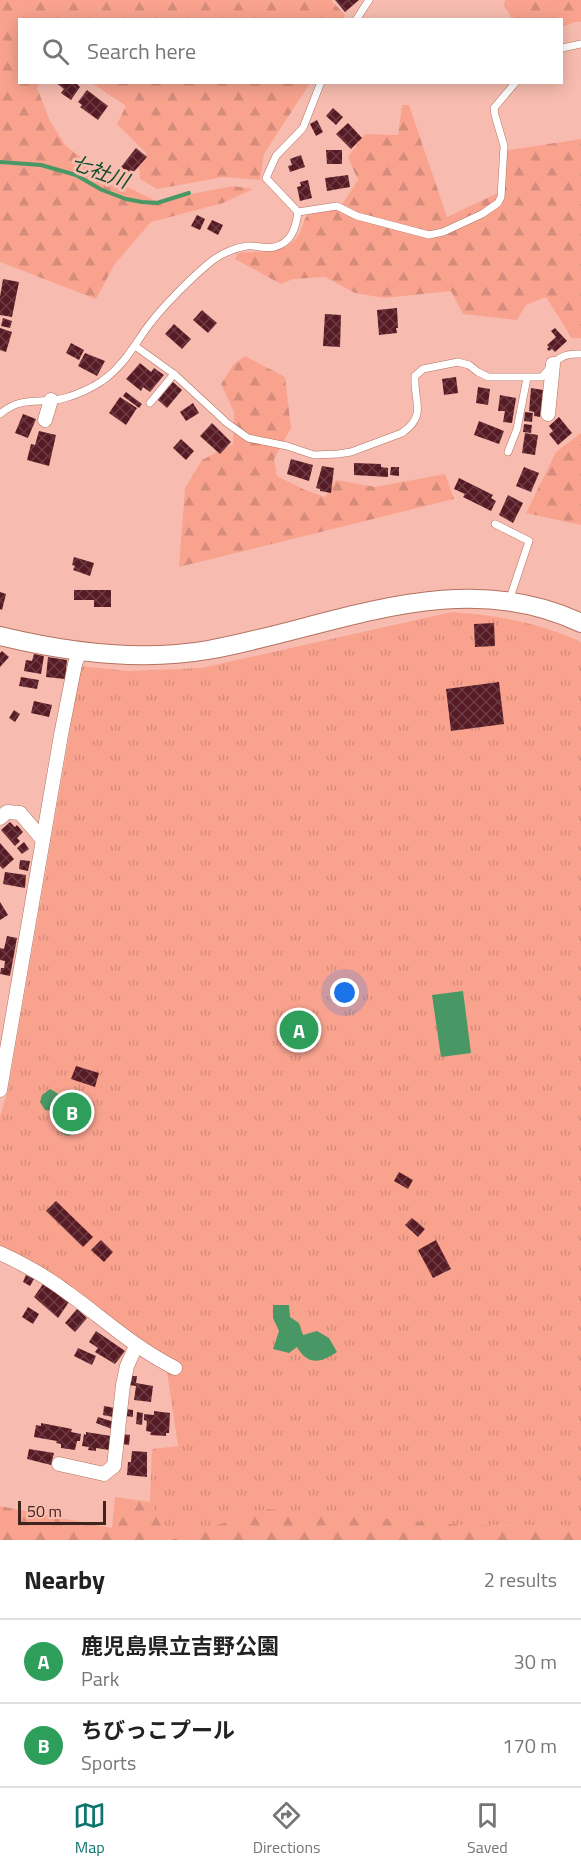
<!DOCTYPE html>
<meta charset="utf-8">
<style>
:root{--surface:#fff;--page:#f2f2f2;--text:#222;--muted:#767676;--line:#e0e0e0;--accent:#0f766e}
body{margin:0;font-family:"Titillium Web","Noto Sans JP",sans-serif;background:var(--page);color:var(--text)}
.scale{position:absolute;left:18px;bottom:15px;width:88px;box-sizing:border-box;padding-left:6px;border:3px solid #3f231d;border-top:0;font-size:16px;line-height:21px;white-space:nowrap;color:#3f231d;-webkit-text-stroke:4px #f7bcaf;paint-order:stroke}
.you{position:absolute;left:345px;top:993px;width:21px;height:21px;margin:-15px;border:4px solid #fff;border-radius:50%;background:#1a73e8;box-shadow:0 0 0 9px #1a73e833}
.badge{display:grid;place-items:center;width:39px;height:39px;border-radius:50%;background:var(--accent);color:#fff;font-size:20px;font-weight:700}
.pin{position:absolute;translate:-50% -50%;border:3px solid #fff;box-shadow:0 2px 6px #0006}
.list{margin:0;padding:0;list-style:none}
h2{display:flex;justify-content:space-between;align-items:center;height:78px;margin:0;padding:0 24px;font-size:26px}
h2 small{font-size:20px;font-weight:400;color:var(--muted)}
.list li{display:grid;grid-template-columns:39px 1fr auto;gap:18px;align-items:center;box-sizing:border-box;height:84px;padding:0 24px;border-top:2px solid var(--line)}
.list b{display:block;font-size:22px;white-space:nowrap}
.list p{margin:0;font-size:20px;white-space:nowrap;color:var(--muted)}
.list em{font-size:20px;font-style:normal;color:var(--muted)}
.icon{flex:none;width:33px;height:33px;fill:none;stroke:currentColor;stroke-width:2;stroke-linecap:round;stroke-linejoin:round}
.map{position:relative;flex:none;width:581px;height:1540px;overflow:hidden}
.search{position:absolute;background:var(--surface);box-shadow:0 3px 15px #0003;left:18px;right:18px;top:18px;height:66px;display:flex;align-items:center;gap:15px;box-sizing:border-box;padding:0 21px;border-radius:0px;color:var(--muted);font-size:22px}
.sheet{height:246px;background:var(--surface)}
nav{display:flex;justify-content:space-around;align-items:center;box-sizing:border-box;height:84px;border-top:2px solid var(--line);background:var(--surface);font-size:16px;color:var(--muted)}
nav a{display:grid;justify-items:center;gap:3px}
nav .on{color:var(--accent)}
.map>svg:first-child{display:block}
.grass{fill:url(#grass-tufts)}
.forest{fill:url(#forest-firs)}
.water{fill:#499765}
.lines{fill:none;stroke-linecap:round;stroke-linejoin:round}
.stream{stroke:#499765;stroke-width:4}
.building{fill:url(#building-cross-hatch)}
.lane-casing{stroke:#b37161;stroke-width:8}
.street-casing{stroke:#b37161;stroke-width:15}
.secondary-casing{stroke:#b37161;stroke-width:20}
.lane{stroke:#fff;stroke-width:7}
.street{stroke:#fff;stroke-width:14}
.secondary{stroke:#fff;stroke-width:18}
.labels{text-anchor:middle;dominant-baseline:central;stroke-width:6;stroke-linejoin:round;paint-order:stroke}
.water-label{font-size:20px;font-style:italic;fill:#114c2a;stroke:#f7bcaf}
</style>
<div class="map">
<svg width="581" height="1540" viewBox="0 0 581 1540">
<defs>
<pattern id="grass-tufts" width="24" height="20" patternUnits="userSpaceOnUse" patternTransform="scale(1.5)"><rect width="24" height="20" fill="#f9a38f"/><path d="M3 7l-1-3M5 7V3M7 7l1-3M15 17l-1-3M17 17v-4M19 17l1-3" fill="none" stroke="#d68c7b"/></pattern>
<pattern id="forest-firs" width="22" height="20" patternUnits="userSpaceOnUse" patternTransform="scale(1.5)"><rect width="22" height="20" fill="#f9a38f"/><path d="M5 1l3.5 6h-7zM16 11l3.5 6h-7z" fill="#d68c7b"/></pattern>
<pattern id="building-cross-hatch" width="8" height="8" patternUnits="userSpaceOnUse" patternTransform="scale(1.5)"><rect width="8" height="8" fill="#571b25"/><path d="M0 0l8 8M0 8l8-8" fill="none" stroke="#6d3b43"/></pattern>
</defs>
<rect width="100%" height="100%" fill="#f7bcaf"/>
<!-- grass -->
<path class="grass" d="M452 612C496 615 541 623 581 642V1526L463 1525 168 1540 150 1502 152 1449 178 1446 165 1359 0 1252V1116L8 1090 70 731 79 666 129 671 201 668Z"/>
<!-- forest -->
<g class="forest">
<path d="M0 0H331L345 15 343 20H20V82L39 83 37 88 50 121 66 146 107 177 156 201 233 186 253 189 223 203 151 222 114 265 96 299 0 262Z"/>
<path d="M505 0H581V22H575L562 27V20L512 19 504 5Z"/>
<path d="M92 83H310L264 154 260 180 223 177 157 189 140 179 139 165 146 153 117 124 126 106Z"/>
<path d="M402 105H409L447 217 498 193 503 151 581 139V338H572L546 297 526 305 517 320 463 314 451 291 384 298 355 293 325 277 293 279 281 284 235 259 238 253C259 251 286 255 299 234 303 227 303 220 309 213L339 209 358 180 348 157 365 134 398 135Z"/>
<path d="M245 356 285 377 291 428 274 459 277 476 305 490 325 497 336 480 375 487 445 474 454 499 179 567 185 488 202 460 233 444 234 412 221 384 234 364Z"/>
<path d="M581 433V525L526 513 556 452Z"/>
<path d="M115 1497 150 1502 168 1540H0V1506L112 1528Z"/>
<path d="M267 1509 463 1525 581 1526V1540H171Z"/>
</g>
<!-- water -->
<g class="water">
<path d="M463 991 471 1053 441 1057 432 995Z"/>
<path d="M50 1089C57 1092 60 1097 68 1098L74 1095 80 1098 81 1104C71 1113 79 1122 75 1133L68 1136 60 1132C58 1123 60 1118 68 1113L69 1106 60 1104 54 1111 45 1110 40 1102 42 1095Z"/>
<path d="M273 1305H289L290 1317 299 1323 303 1335 317 1331 329 1338 337 1352C321 1363 308 1366 297 1347L289 1353 273 1349 279 1331 273 1318Z"/>
</g>
<g class="lines">
<!-- stream -->
<path class="stream" d="M0 162 41 165 76 175 102 190 126 199 142 202 157 203 189 193"/>
</g>
<!-- building -->
<g class="building">
<path d="M335 0H359L345 12Z"/>
<path d="M55 82H75L80 87 71 100 61 93 64 89Z"/>
<path d="M87 90 108 106 98 120 80 107 82 105 78 102Z"/>
<path d="M333 108 343 117 336 125 326 116Z"/>
<path d="M317 120 323 132 316 136 310 124Z"/>
<path d="M348 123 362 138 351 149 336 134Z"/>
<path d="M136 148 147 157 131 175 121 167Z"/>
<path d="M326 150H342V164H327Z"/>
<path d="M301 155 305 167 290 172 288 166 292 165 290 159Z"/>
<path d="M348 175 350 187 327 191 325 178Z"/>
<path d="M308 180 312 198 300 201 297 187 301 186 300 182Z"/>
<path d="M197 215 205 219 200 230 191 226Z"/>
<path d="M212 220 223 225 218 235 207 229Z"/>
<path d="M3 279 19 282 12 317 0 315V297Z"/>
<path d="M397 308 398 328H396L397 333 379 335 377 310Z"/>
<path d="M202 310 217 323 208 333 193 320Z"/>
<path d="M325 314 341 315 340 347 323 346Z"/>
<path d="M3 318 12 321 10 328 1 326Z"/>
<path d="M174 324 191 339 182 349 165 334Z"/>
<path d="M0 328 12 332 6 352 0 350Z"/>
<path d="M555 328 567 341 555 352 552 349 549 351 547 349 549 347 547 345 556 337 551 331Z"/>
<path d="M71 343 84 350 79 360 66 353Z"/>
<path d="M85 353 105 361 97 376 78 366Z"/>
<path d="M140 363 151 372 154 368 164 375 150 392 143 387 141 391 126 379Z"/>
<path d="M456 377 458 393 444 395 442 379Z"/>
<path d="M173 382 182 390 167 408 158 400Z"/>
<path d="M478 387 490 389 488 405 476 403Z"/>
<path d="M531 388 543 390 540 417 534 416V412L529 411Z"/>
<path d="M126 392 142 404 139 408 123 396Z"/>
<path d="M500 395 516 398 512 423 503 422 505 411H498Z"/>
<path d="M120 397 137 408 126 425 109 413Z"/>
<path d="M193 403 199 413 186 421 180 412Z"/>
<path d="M525 412 533 413 532 422 524 421Z"/>
<path d="M23 414 36 419 28 438 15 433Z"/>
<path d="M559 417 572 433 558 445 549 434 553 431 549 426Z"/>
<path d="M479 421 504 431 499 444 474 435Z"/>
<path d="M212 423 231 442 220 454 200 436Z"/>
<path d="M524 424 532 425 531 433 523 432Z"/>
<path d="M39 431 56 435 49 466 27 460 31 444 35 445Z"/>
<path d="M525 433 538 435 535 455 522 453Z"/>
<path d="M181 439 194 451 186 460 173 448Z"/>
<path d="M291 459 313 465 309 481 287 474Z"/>
<path d="M354 463 381 464V467L388 468V477L354 475Z"/>
<path d="M322 466 334 468 331 493 320 491V489L316 488Z"/>
<path d="M391 467H399V476L390 475Z"/>
<path d="M524 467 539 473 531 492 516 486Z"/>
<path d="M459 478 493 495 491 498 496 501 491 511 463 497 465 494 454 489Z"/>
<path d="M508 495 523 503 513 523 499 515Z"/>
<path d="M74 557 94 563 90 576 73 570 75 566 72 565Z"/>
<path d="M74 590H111V607H94V600H74Z"/>
<path d="M0 592 6 594 2 610 0 609Z"/>
<path d="M494 623 495 646 475 647 474 624Z"/>
<path d="M2 651 9 657 0 667V653Z"/>
<path d="M34 654 44 656 41 674 24 671 26 660 32 661Z"/>
<path d="M48 657 67 660 65 679 46 677Z"/>
<path d="M21 677 39 680 37 689 19 686Z"/>
<path d="M499 682 504 724 451 731 446 689Z"/>
<path d="M34 701 52 705 49 717 31 713Z"/>
<path d="M14 710 20 714 15 722 9 718Z"/>
<path d="M10 822 15 827 17 825 23 832 17 838 20 841 15 846 1 830Z"/>
<path d="M24 842 29 849 22 854 17 848Z"/>
<path d="M0 843 14 859 3 869 0 866Z"/>
<path d="M20 860 30 861 28 871 19 869Z"/>
<path d="M5 872 26 875 25 888 3 884Z"/>
<path d="M0 902 8 915 0 920Z"/>
<path d="M7 936 17 938 10 976 0 974 1 968H4L5 961 0 960V948L4 949Z"/>
<path d="M76 1066 99 1073 95 1087 71 1079Z"/>
<path d="M399 1172 413 1180 408 1189 394 1181Z"/>
<path d="M56 1201 93 1237 83 1247 46 1211Z"/>
<path d="M412 1218 425 1229 418 1237 405 1225Z"/>
<path d="M101 1240 113 1252 104 1262 91 1250Z"/>
<path d="M436 1240 451 1269 433 1278 418 1250Z"/>
<path d="M26 1275 34 1279 30 1286 23 1282Z"/>
<path d="M43 1284 69 1302 58 1318 34 1297Z"/>
<path d="M28 1307 39 1314 33 1324 22 1317Z"/>
<path d="M77 1309 87 1318 75 1332 65 1323Z"/>
<path d="M96 1331 125 1351 115 1364 95 1352 98 1348 89 1342Z"/>
<path d="M78 1348 96 1356 92 1365 74 1356Z"/>
<path d="M129 1376H137L136 1383 153 1386 151 1402 134 1400 136 1386 129 1385Z"/>
<path d="M104 1406 115 1408 113 1417 103 1415Z"/>
<path d="M125 1409 133 1410V1417L125 1416Z"/>
<path d="M154 1411 170 1413 169 1433H166V1436L150 1435 151 1432 146 1431 147 1421 144 1420V1414L154 1415Z"/>
<path d="M137 1412 143 1413 142 1425 136 1424Z"/>
<path d="M98 1417 114 1422 112 1429 96 1423Z"/>
<path d="M41 1423 72 1429 71 1432 81 1434 80 1441H77L75 1450 61 1448V1444L56 1443 57 1441 34 1437 36 1425 41 1426Z"/>
<path d="M86 1432 111 1436 109 1450 96 1448V1451L88 1450 89 1447 82 1446 84 1434 86 1435Z"/>
<path d="M122 1434 130 1435 129 1445 121 1444Z"/>
<path d="M29 1449 54 1453 51 1465 27 1459Z"/>
<path d="M132 1451 147 1452V1477L127 1475 128 1462H131Z"/>
</g>
<g class="lines">
<defs>
<g id="lane">
<path d="M356 20 369 0"/>
<path d="M562 48 581 44"/>
<path d="M298 212 337 206 357 216 429 235 443 232 482 214 498 203 501 197 504 146 495 115 494 108 516 82"/>
<path d="M135 346 174 374 227 423 248 438 287 446 314 455 338 454 351 452 402 433C428 415 413 401 415 376L423 369 458 362 469 365 478 372 488 377H542C556 361 559 353 581 354"/>
<path d="M150 403 174 374"/>
<path d="M0 414C23 395 39 405 65 398 76 395 92 388 102 381 123 367 134 345 149 325 164 305 194 275 213 260 223 253 234 248 247 246 255 245 265 249 274 247 292 243 296 227 298 212L266 178 276 156 303 128 321 82"/>
<path d="M508 452 517 429 527 378"/>
<path d="M495 524 529 541 509 601"/>
</g>
<g id="street">
<path d="M548 414 553 364"/>
<path d="M45 420 51 400"/>
<path d="M0 818 7 812 20 813 43 840"/>
<path d="M0 1090 61 735 75 664 80 651"/>
<path d="M0 1253C24 1264 47 1277 68 1293 104 1319 135 1348 175 1368"/>
<path d="M59 1464 104 1474 114 1466 123 1385 127 1366 136 1346"/>
</g>
<path id="secondary" d="M0 636C66 652 140 662 208 650 332 628 458 564 581 623"/>
</defs>
<!-- lane casing -->
<use href="#lane" class="lane-casing"/>
<!-- street casing -->
<use href="#street" class="street-casing"/>
<!-- secondary casing -->
<use href="#secondary" class="secondary-casing"/>
<!-- lane -->
<use href="#lane" class="lane"/>
<!-- street -->
<use href="#street" class="street"/>
<!-- secondary -->
<use href="#secondary" class="secondary"/>
</g>
<g class="labels">
<!-- water labels -->
<g class="water-label">
<text transform="translate(100 171) rotate(20)">七社川</text>
</g>
</g>
</svg>
<div class="scale">50 m</div>
<div class="you"></div>
<div class="pin badge" style="left:299px;top:1030px;background:#2e9e5b">A</div>
<div class="pin badge" style="left:72px;top:1112px;background:#2e9e5b">B</div>
<div class="search"><svg class="icon" aria-label="search" viewBox="0 0 24 24"><circle cx="10" cy="10" r="6"/><path d="M15 15l6 6"/></svg>Search here</div>
</div>
<section class="sheet">
<h2>Nearby<small>2 results</small></h2>
<ul class="list">
<li><span class="badge" style="background:#2e9e5b">A</span><div><b>鹿児島県立吉野公園</b><p>Park</p></div><em>30 m</em></li>
<li><span class="badge" style="background:#2e9e5b">B</span><div><b>ちびっこプール</b><p>Sports</p></div><em>170 m</em></li>
</ul>
</section>
<nav>
<a class="on"><svg class="icon" aria-label="map" viewBox="0 0 24 24"><path d="M3 6l6-2 6 2 6-2v14l-6 2-6-2-6 2zM9 4v14M15 6v14"/></svg>Map</a>
<a><svg class="icon" aria-label="directions" viewBox="0 0 24 24"><path d="M12 3l9 9-9 9-9-9zM9 14v-3h6M13 9l2 2-2 2"/></svg>Directions</a>
<a><svg class="icon" aria-label="saved" viewBox="0 0 24 24"><path d="M7 4h10v16l-5-4-5 4z"/></svg>Saved</a>
</nav>
